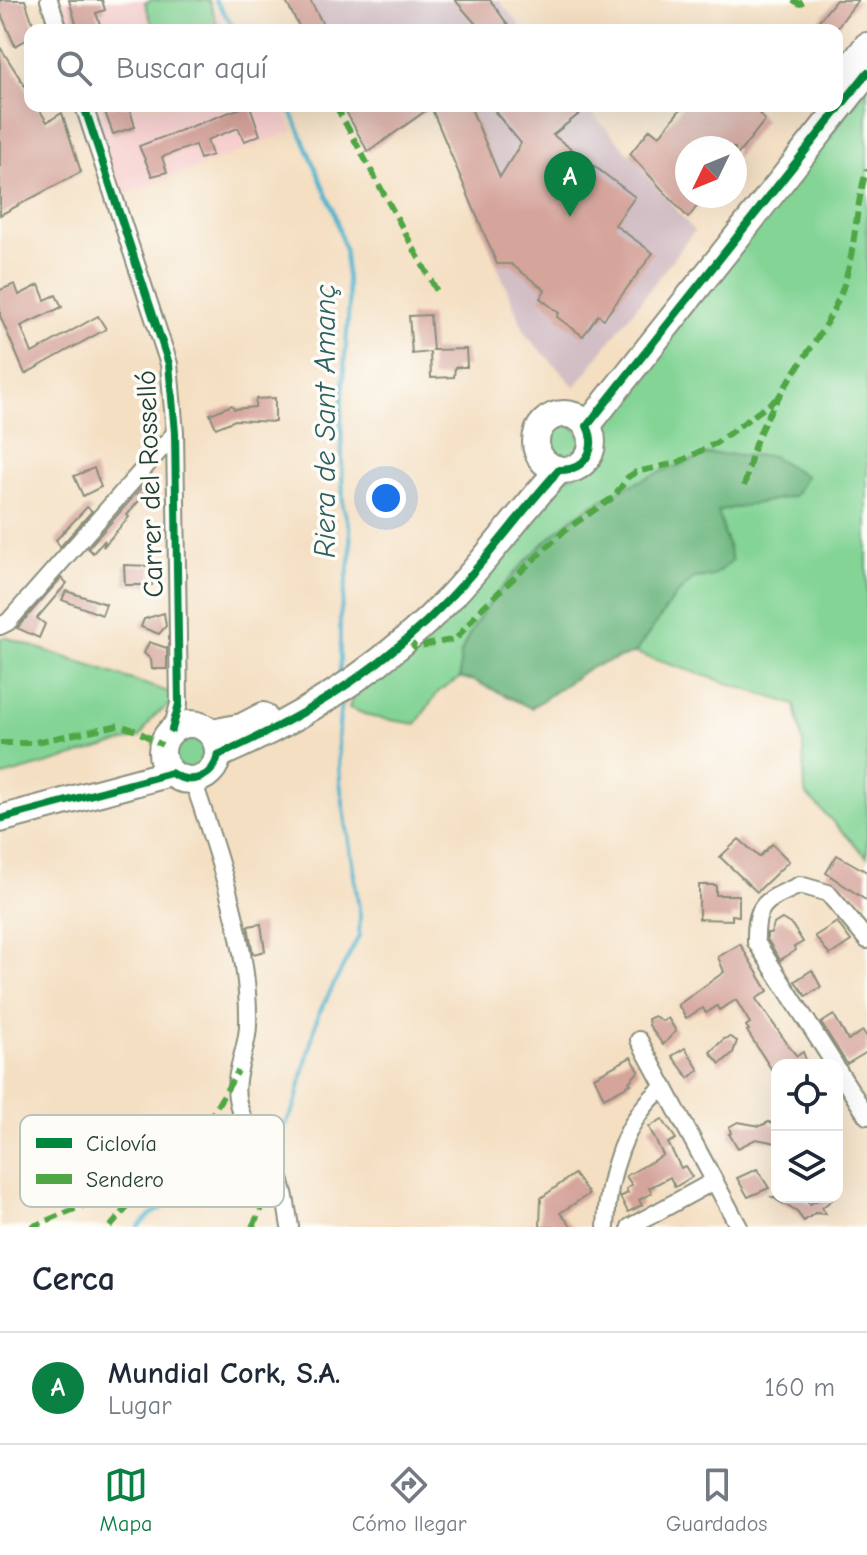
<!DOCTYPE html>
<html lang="es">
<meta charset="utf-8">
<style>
:root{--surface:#fff;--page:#f6f6f7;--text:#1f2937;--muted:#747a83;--line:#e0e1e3;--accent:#0b8043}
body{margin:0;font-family:"Comic Neue",sans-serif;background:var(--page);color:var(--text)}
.controls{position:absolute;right:24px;bottom:24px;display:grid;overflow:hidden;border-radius:16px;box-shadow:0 8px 32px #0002}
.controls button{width:72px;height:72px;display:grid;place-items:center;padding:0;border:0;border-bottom:2px solid var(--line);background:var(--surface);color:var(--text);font:40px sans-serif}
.compass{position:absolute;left:675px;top:136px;width:72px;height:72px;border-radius:50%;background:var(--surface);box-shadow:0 8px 32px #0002;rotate:227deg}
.you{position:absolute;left:386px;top:498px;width:28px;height:28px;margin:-20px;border:6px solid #fff;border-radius:50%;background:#1a73e8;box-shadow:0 0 0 12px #1a73e833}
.badge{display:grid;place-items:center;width:52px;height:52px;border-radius:50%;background:var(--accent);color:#fff;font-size:26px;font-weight:700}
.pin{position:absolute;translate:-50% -66px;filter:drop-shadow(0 2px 4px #0008)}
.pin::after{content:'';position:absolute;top:42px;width:28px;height:24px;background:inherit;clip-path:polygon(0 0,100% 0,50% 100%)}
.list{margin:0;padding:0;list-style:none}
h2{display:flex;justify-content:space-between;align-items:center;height:104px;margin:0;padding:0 32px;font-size:34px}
h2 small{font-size:26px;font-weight:400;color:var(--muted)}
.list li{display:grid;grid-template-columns:52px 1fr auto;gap:24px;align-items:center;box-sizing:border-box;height:112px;padding:0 32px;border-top:2px solid var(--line)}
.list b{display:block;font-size:30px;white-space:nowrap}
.list p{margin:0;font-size:26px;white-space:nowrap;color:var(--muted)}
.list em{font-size:26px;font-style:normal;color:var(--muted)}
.icon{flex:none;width:44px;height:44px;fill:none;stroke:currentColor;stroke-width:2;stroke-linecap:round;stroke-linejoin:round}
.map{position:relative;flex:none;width:867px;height:1227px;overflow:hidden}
.search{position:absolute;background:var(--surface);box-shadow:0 8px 32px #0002;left:24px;right:24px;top:24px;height:88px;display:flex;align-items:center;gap:20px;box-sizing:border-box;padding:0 28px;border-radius:16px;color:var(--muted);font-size:30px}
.sheet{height:216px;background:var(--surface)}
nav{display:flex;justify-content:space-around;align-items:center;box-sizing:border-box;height:112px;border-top:2px solid var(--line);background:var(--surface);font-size:22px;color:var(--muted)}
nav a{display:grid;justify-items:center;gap:4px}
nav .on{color:var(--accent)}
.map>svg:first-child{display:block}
.built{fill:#f7d0cf}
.industrial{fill:#d2bec5}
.green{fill:#83d495;stroke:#518864;stroke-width:2}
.forest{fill:#6ab67e;stroke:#447a59;stroke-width:2}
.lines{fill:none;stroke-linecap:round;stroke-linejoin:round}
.stream{stroke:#4eb3cd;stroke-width:4}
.building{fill:#d5a49b}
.street-casing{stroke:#8a8e7b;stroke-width:20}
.primary-casing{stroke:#8a8e7b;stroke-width:30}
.street{stroke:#fff;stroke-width:16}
.primary{stroke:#fff;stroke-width:26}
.quiet{stroke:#4fa644;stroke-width:6;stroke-dasharray:12 6;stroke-linecap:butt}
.cycleway-casing{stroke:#fdfcf7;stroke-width:13}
.cycleway{stroke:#00873e;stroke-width:8}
.labels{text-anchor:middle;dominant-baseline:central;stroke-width:7;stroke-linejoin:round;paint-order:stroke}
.street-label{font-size:28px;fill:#1f3d34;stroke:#fdfcf7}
.water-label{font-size:30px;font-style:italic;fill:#2d6062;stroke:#fdfcf7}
.key{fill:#fdfcf7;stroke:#bac3bc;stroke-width:2}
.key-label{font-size:22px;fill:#1f3d34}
</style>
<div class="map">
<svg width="867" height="1227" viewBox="0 0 867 1227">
<rect width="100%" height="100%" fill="#fdfcf7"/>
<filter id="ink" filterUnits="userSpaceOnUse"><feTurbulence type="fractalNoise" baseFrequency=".0125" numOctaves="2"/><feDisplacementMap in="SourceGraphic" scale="16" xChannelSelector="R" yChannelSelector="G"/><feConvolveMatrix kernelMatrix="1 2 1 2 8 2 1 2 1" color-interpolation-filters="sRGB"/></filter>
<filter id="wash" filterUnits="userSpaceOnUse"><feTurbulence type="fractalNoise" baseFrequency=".006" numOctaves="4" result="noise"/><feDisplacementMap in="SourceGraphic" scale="32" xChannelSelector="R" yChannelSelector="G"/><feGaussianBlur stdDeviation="1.8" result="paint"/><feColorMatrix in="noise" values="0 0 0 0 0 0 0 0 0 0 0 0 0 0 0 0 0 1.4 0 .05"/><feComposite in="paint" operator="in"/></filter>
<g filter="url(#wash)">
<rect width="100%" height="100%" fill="#f4dfc2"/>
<!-- built -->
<g class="built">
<path d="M54 0H209L230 30H64Z"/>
<path d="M89 106H281L294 131 119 197Z"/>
</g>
<!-- industrial -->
<g class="industrial">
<path d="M285 0H498L524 30H301Z"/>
<path d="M343 106H585L630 154 694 231 575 387 526 335 432 108 368 152Z"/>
</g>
<!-- green -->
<g class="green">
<path d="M151 0H209L219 30H154L145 3Z"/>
<path d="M867 88V857L805 793 803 744 795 705 635 653 676 595 694 578 712 576 721 530 717 511 745 504H593L551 536 494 599 460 655V678L439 691 416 724 372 717 349 708 355 688 553 484 585 470 596 455 602 421Z"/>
<circle cx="563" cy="442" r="18"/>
<path d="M5 637 174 694V702L154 716 140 737 0 777V639Z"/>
<circle cx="190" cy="753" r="17"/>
</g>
<!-- forest -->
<path class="forest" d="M709 454 772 456 806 476 794 496 718 511 732 561 713 576 694 578 676 595 635 653 589 668 531 708 475 681 460 678C460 670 459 660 461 653 478 605 552 527 596 503 632 482 670 468 709 454Z"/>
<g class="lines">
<!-- stream -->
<g class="stream">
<path d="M215 0 236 30"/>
<path d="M289 106 334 212 345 251 349 305 341 410 343 506 350 530 351 555 340 616V677"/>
<path d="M264 1146 279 1137 294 1108 318 1015 359 936 360 915 340 782 338 738 341 702"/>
<path d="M138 1227 150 1215 257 1151"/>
</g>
</g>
<g id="blocks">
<!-- building -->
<g class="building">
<path d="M0 0H25L35 30H30V38L15 46 0 12Z"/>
<path d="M69 0H102L105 10 96 13 102 30H78Z"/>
<path d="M285 0H310L326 30H301Z"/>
<path d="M455 0H490L508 25 500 30H481Z"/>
<path d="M836 0H858L835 30H822L816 24Z"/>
<path d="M0 47 30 94V106H37L47 122 62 113 81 172 0 215Z"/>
<path d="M103 106H129L135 127 113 134Z"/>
<path d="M246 106H250L260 135 245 141 238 128 207 140 212 155 200 159 195 145 162 157 167 172 152 176 139 146Z"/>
<path d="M343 106H470L500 177 521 143 495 112 502 106H589L553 135 635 197 615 225 653 253 604 319 598 315 583 336 557 317 559 313 540 298 545 290 511 264H497L431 107 368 152Z"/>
<path d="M683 106H752L765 120 735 158V148H687V196H705L688 218 630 154 650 129 659 136Z"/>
<path d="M15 284 19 295 39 285 45 300 56 295 62 307 21 326 32 353 98 316 106 329 25 374 0 316V290Z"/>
<path d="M430 315 433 350 466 349 467 367H455L454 377 431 378 430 352 412 354 409 316Z"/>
<path d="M275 398V422L235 420 216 428 210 414 232 405 234 409 255 407 256 399Z"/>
<path d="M94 468 101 487 83 496 74 476Z"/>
<path d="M144 485 149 489 127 515 129 517 103 547 105 540 93 553 88 548Z"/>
<path d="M87 507 92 511 60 547 56 540Z"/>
<path d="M124 565 151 566 152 585H125Z"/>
<path d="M61 578 67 583 37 618 45 624 39 638 17 628Z"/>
<path d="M66 591 106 604 102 615 62 600Z"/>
<path d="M164 613 166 626 159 634 141 627 144 619Z"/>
<path d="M149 642 167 648V669H152L151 660 144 653Z"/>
<path d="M739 839 759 857 772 844 789 861 757 892 720 857Z"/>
<path d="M837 855 867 872V901L826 873Z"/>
<path d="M699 885H716V895H739V916L732 915V920L699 919Z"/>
<path d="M782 919 792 925 803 942 794 947 796 950 780 960 767 939V933H771L774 924Z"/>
<path d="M837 922 851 941 830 955 815 936Z"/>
<path d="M261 924 265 951 253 954 248 926Z"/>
<path d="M740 944 768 991 756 999 791 1049 797 1056 803 1052 808 1065H777V1078L747 1031 749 1030 746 1026 750 1023 736 1000 719 1010 717 1006 706 1013 703 1008 686 1018 678 1005 724 972 718 957Z"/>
<path d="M812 970 821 987 806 996 795 981Z"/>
<path d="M834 1015 848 1040 863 1031 867 1037V1052L847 1064 821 1023Z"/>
<path d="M654 1016 663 1021 668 1018 676 1031 663 1045 649 1025 648 1019Z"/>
<path d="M730 1037 737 1041 733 1053 720 1064 710 1052 724 1039Z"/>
<path d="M685 1048 699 1070 689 1078 672 1056Z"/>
<path d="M631 1057 639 1071 629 1082 631 1084 604 1098 594 1077Z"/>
<path d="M662 1119 676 1139 668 1143 681 1168 685 1166 692 1177 675 1187 670 1177 649 1188 652 1193 639 1200 642 1205 628 1212 620 1197 628 1193 626 1189 632 1185 626 1176 663 1155 649 1127Z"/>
<path d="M738 1122 760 1126 769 1122 777 1127V1143L756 1139 738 1148 729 1134 731 1133 729 1127Z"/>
<path d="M757 1169 769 1188 748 1197 737 1178Z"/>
<path d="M574 1174 589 1194 560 1213 572 1227H540L541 1198Z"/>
<path d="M772 1197H803L810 1204 824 1197 834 1198 822 1208 826 1214 815 1213 804 1221 797 1212Z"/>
</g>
</g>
</g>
<g filter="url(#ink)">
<use href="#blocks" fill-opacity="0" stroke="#8a8e7b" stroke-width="2"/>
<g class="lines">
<defs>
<g id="street">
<path d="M49 0 59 30"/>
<path d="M84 106 169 364 175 433 179 704 172 729"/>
<path d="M0 626 8 622 175 433"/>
<path d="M193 780C218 854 250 947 248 1025 248 1049 233 1073 237 1098 241 1126 265 1149 277 1173 285 1188 287 1210 290 1227"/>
<path d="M639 1040 739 1227"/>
<path d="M835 1065 756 942C755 902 766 901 800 885L828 893 867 940"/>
<path d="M837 1069 867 1116"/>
<path d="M606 1227C607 1178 624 1118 664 1087"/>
<path d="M630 1227 714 1181"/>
</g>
<g id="primary">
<path d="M838 84 867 46"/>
<circle cx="564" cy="442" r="28"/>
<path d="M587 426 867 73"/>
<circle cx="190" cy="752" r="28"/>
<path d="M212 733 242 727 263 716"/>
<path d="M218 755C304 718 382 668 447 601 487 560 520 512 559 470"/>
<path d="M0 819 171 773"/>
</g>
</defs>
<!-- street casing -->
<use href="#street" class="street-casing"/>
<!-- primary casing -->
<use href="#primary" class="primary-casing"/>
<!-- street -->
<use href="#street" class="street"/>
<!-- primary -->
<use href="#primary" class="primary"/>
<!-- quiet -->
<g class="quiet">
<path d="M793 0 800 4 806 0"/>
<path d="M336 106 439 295"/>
<path d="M744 486C749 471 751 453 757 439 777 389 816 349 838 300 857 258 853 212 867 169"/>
<path d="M408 639 415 647 456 639 480 610 565 530 614 497 628 477 636 472 677 463 716 443 779 397"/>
<path d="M0 743H31L119 725 137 731 162 745"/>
<path d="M31 1227 104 1197 131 1193 142 1188"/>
<path d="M110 1227 146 1186 182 1153 211 1116 238 1071"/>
<path d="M252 1227 279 1175"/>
</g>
<defs>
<g id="cycleway">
<path d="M84 106 169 364 175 433 179 704 172 729"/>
<path d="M0 819 171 773C191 786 213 778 218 755 304 718 382 668 447 601 487 560 520 512 559 470 585 471 598 449 587 426L867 73"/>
</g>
</defs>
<!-- cycleway casing -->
<use href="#cycleway" class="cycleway-casing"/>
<!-- cycleway -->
<use href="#cycleway" class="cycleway"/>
</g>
</g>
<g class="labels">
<!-- street labels -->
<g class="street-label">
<text transform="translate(150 484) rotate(-92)">Carrer del Rosselló</text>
</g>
<!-- water labels -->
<g class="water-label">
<text transform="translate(325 421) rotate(-90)">Riera de Sant Amanç</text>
</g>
</g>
<!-- legend -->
<rect x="20" y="1115" width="264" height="92" rx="12" class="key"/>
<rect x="36" y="1138" width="36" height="10" fill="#00873e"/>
<rect x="36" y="1174" width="36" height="10" fill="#4fa644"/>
<g class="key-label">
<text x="86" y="1151">Ciclovía</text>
<text x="86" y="1187">Sendero</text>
</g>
</svg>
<div class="controls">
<button><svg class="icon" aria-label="locate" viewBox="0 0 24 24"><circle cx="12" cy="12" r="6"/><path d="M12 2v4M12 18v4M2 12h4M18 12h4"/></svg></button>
<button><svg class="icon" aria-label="layers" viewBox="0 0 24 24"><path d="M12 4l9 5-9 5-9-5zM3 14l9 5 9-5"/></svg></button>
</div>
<svg class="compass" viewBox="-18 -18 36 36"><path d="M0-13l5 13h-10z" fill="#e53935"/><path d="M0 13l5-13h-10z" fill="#747a83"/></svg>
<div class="you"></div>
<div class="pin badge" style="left:570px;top:217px">A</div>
<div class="search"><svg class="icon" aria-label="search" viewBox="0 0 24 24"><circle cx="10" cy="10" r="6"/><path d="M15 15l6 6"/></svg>Buscar aquí</div>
</div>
<section class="sheet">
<h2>Cerca<small></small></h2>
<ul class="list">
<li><span class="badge">A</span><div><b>Mundial Cork, S.A.</b><p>Lugar</p></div><em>160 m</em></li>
</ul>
</section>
<nav>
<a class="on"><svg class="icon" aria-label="map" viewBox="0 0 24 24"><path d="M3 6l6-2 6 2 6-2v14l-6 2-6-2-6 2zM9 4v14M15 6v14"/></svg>Mapa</a>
<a><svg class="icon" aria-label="directions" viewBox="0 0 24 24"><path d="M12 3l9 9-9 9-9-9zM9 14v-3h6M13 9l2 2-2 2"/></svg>Cómo llegar</a>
<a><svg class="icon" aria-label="saved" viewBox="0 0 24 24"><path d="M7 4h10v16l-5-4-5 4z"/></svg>Guardados</a>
</nav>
